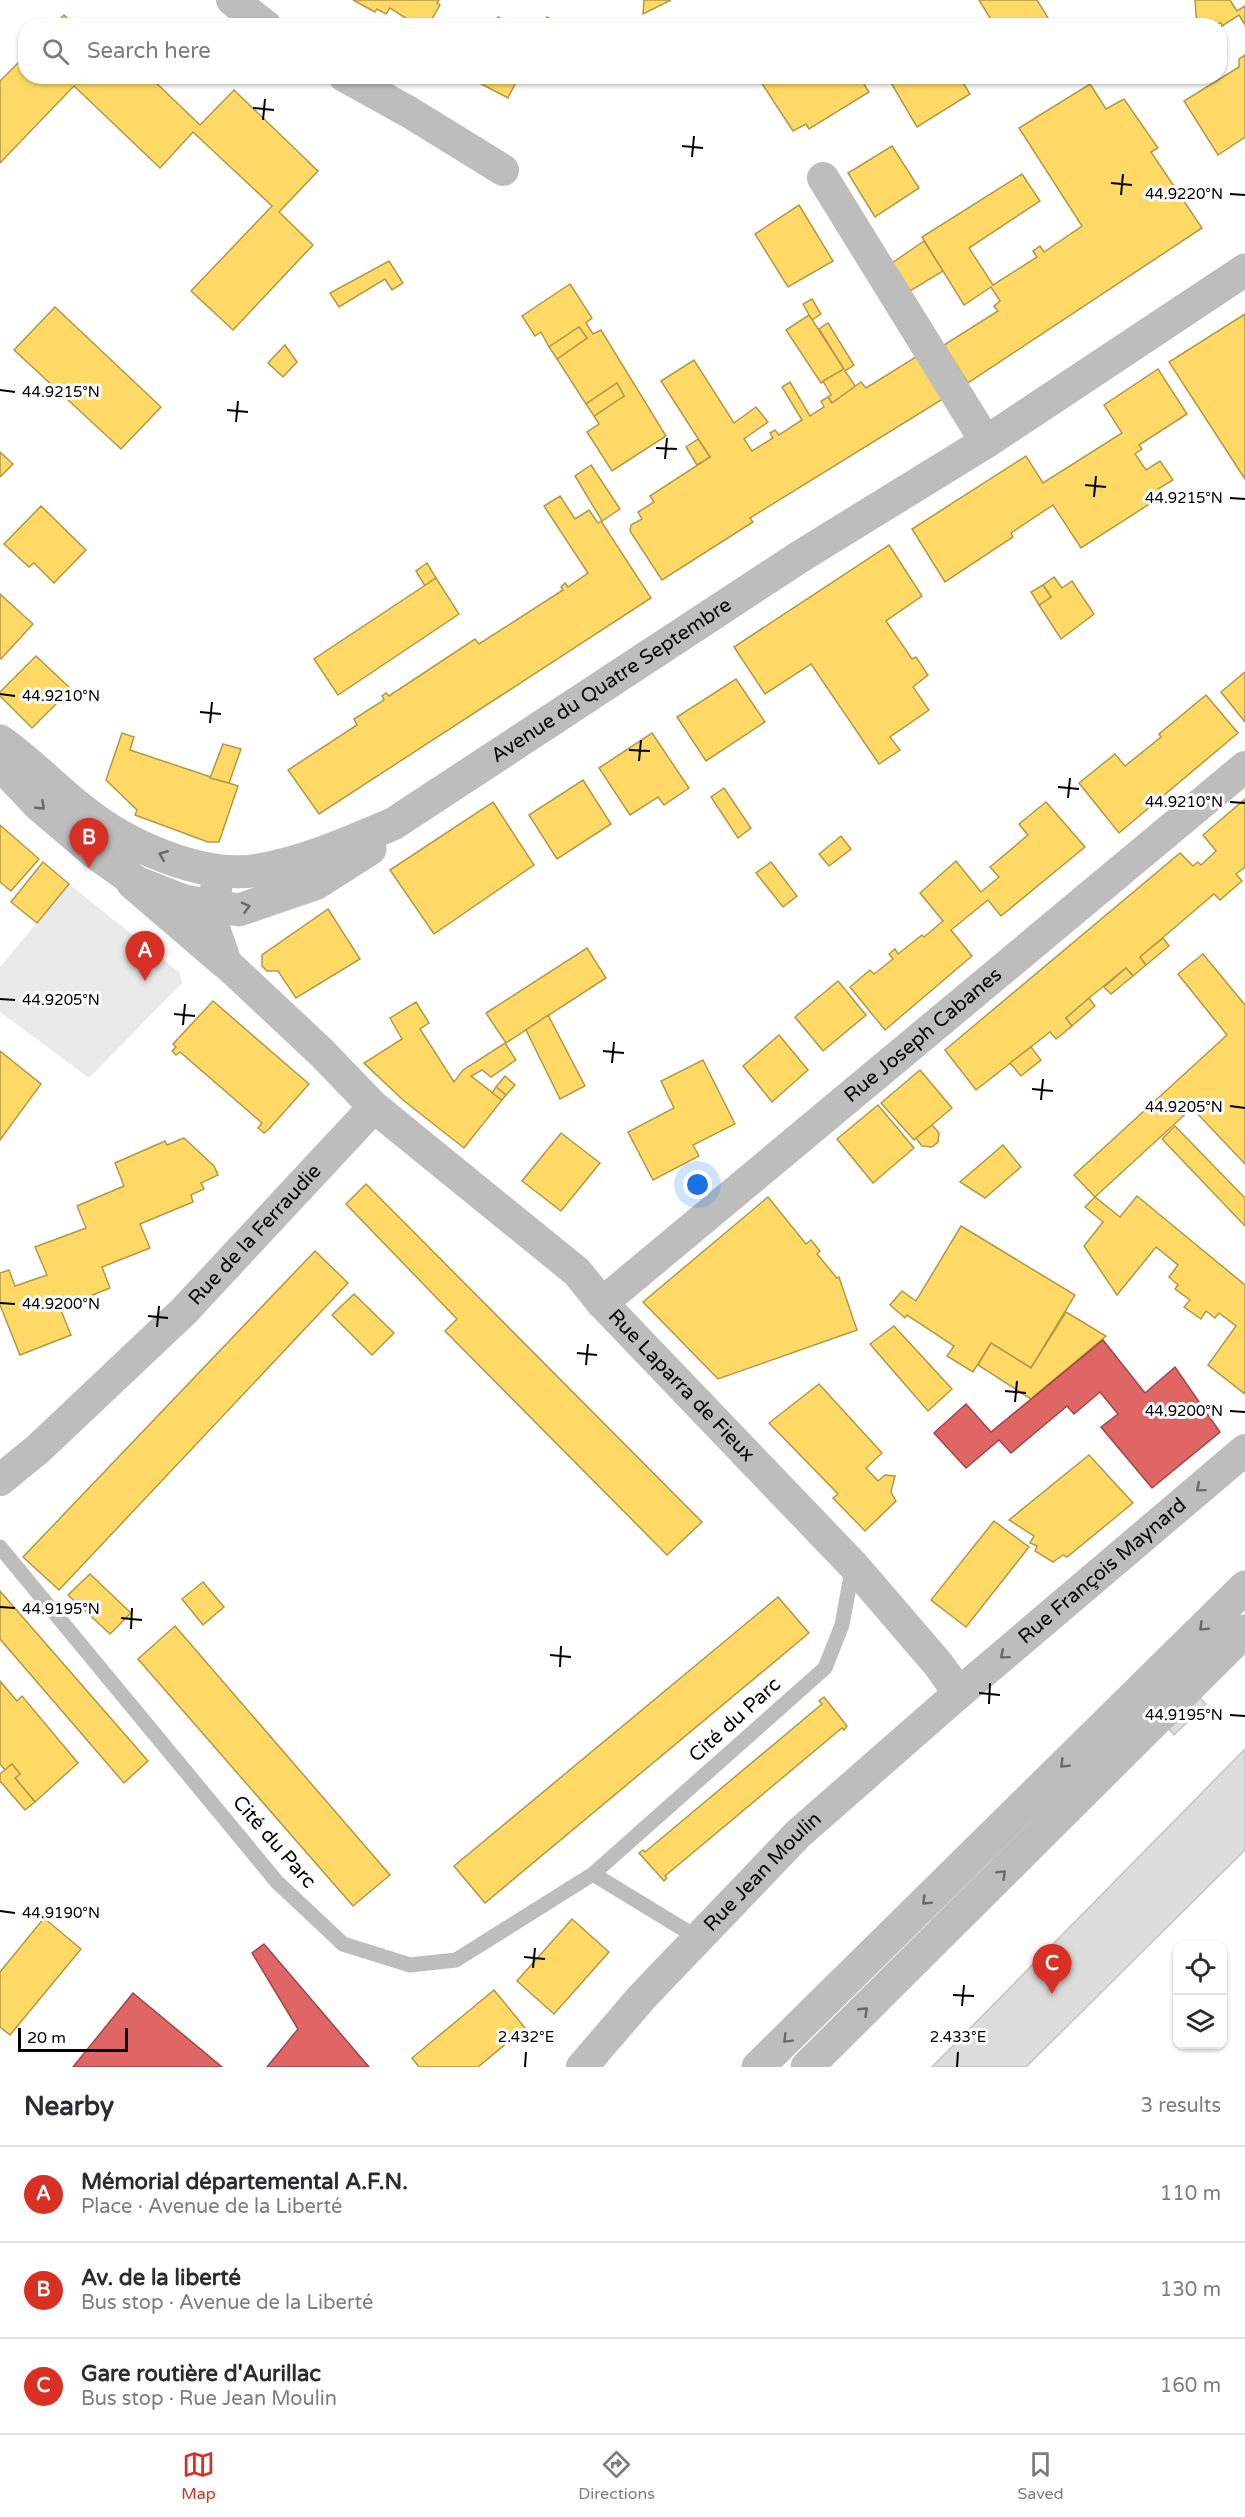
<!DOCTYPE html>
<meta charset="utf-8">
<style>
:root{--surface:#fff;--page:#f7f7f7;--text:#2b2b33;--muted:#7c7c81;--line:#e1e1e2;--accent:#d93025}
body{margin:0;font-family:"Varela Round",sans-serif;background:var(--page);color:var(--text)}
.controls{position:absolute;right:18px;bottom:18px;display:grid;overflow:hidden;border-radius:12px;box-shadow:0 2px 4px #0004}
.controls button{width:54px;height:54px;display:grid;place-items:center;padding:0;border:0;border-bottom:2px solid var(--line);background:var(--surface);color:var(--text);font:30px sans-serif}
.scale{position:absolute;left:18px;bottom:15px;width:110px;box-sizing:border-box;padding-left:6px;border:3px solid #000;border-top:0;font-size:16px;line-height:21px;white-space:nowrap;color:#000;-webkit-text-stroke:4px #fff;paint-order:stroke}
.you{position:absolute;left:698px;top:1185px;width:21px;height:21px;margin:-15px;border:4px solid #fff;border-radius:50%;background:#1a73e8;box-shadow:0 0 0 9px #1a73e833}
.badge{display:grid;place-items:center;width:39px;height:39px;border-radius:50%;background:var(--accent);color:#fff;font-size:20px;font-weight:700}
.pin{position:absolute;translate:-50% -50px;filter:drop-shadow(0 2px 3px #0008)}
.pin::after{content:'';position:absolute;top:32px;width:21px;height:18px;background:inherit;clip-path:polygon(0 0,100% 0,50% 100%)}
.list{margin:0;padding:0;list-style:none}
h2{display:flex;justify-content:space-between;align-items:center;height:78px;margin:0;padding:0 24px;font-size:26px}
h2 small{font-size:20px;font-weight:400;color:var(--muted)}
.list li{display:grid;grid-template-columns:39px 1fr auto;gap:18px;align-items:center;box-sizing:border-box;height:96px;padding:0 24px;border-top:2px solid var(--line)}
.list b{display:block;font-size:22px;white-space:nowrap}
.list p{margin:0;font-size:20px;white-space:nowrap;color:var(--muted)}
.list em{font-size:20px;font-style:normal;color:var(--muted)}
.icon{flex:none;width:33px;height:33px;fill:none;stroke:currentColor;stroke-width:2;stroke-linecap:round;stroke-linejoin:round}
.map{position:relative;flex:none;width:1245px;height:2067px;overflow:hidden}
.search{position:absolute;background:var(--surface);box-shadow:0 2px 4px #0004;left:18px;right:18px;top:18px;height:66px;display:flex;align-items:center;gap:15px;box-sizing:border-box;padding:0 21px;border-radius:24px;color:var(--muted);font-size:22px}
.sheet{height:366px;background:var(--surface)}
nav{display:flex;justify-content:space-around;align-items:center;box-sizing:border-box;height:84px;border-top:2px solid var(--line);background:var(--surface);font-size:16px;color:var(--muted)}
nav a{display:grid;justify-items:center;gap:3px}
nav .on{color:var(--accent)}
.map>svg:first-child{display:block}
.green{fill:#e9e9e9}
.homes{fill:#ffd966;stroke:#b29847;stroke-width:1.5}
.shops{fill:#e06666;stroke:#9d4747;stroke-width:1.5}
.building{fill:#dcdcdc;stroke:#c4c4c4;stroke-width:1.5}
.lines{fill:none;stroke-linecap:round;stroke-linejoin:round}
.service{stroke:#bdbdbd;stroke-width:15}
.minor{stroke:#bdbdbd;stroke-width:32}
.tertiary{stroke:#bdbdbd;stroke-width:33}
.oneway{stroke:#686868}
.ticks{fill:none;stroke:#000;stroke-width:2}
.labels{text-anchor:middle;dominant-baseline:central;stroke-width:6;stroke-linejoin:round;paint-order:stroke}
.street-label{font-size:20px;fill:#000;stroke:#fff}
.ticks-label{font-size:15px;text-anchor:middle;fill:#000;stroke:#fff;stroke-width:6;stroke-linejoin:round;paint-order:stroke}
</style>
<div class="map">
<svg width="1245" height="2067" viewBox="0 0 1245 2067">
<rect width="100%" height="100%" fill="#fff"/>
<!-- green -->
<path class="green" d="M69 884 180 973 182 983 89 1078 0 1012V967Z"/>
<!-- homes -->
<g class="homes">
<path d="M353 0H439L437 3 440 5 428 26H418L390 8 386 14 377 9 375 12Z"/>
<path d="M644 0H671L643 14Z"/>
<path d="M979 0H1037L1053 26H995Z"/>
<path d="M1195 0H1230L1237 11 1245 6V25L1239 15 1222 26 1221 23 1197 26Z"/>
<path d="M64 15 75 26H53Z"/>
<path d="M498 17 514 26H493Z"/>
<path d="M547 17 562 26H543Z"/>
<path d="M26 55V76H149L200 125 234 90 318 171 279 212 313 245 233 330 191 291 272 206 193 132 160 168 74 86 0 163V81Z"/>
<path d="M1245 55V137L1218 155 1184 101 1239 67V59Z"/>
<path d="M466 76H519L508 98Z"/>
<path d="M757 76H859L869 92 809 129 806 124 793 131Z"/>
<path d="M887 76H959L970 94 917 127Z"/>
<path d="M1090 84 1106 109 1124 99 1158 148 1151 152 1202 228 968 383 944 345 998 311 994 306 1000 301 991 287 964 305 922 237 1022 174 1040 201 969 248 993 285 1037 257 1033 251 1040 246 1044 252 1082 226 1019 128Z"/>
<path d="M892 146 919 188 875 217 848 173Z"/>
<path d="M799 205 833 261 788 287 755 234Z"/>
<path d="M924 241 943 271 910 291 892 263Z"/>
<path d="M389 261 403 283 392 290 385 279 339 307 330 293Z"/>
<path d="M570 284 592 318 586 323 593 334 601 330 666 436 612 471 587 432 599 424 594 416 624 396 617 383 586 404 557 359 587 338 579 327 549 347 541 332 535 336 522 316Z"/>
<path d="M812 299 821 314 812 320 803 304Z"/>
<path d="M55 307 161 407 121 449 14 350Z"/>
<path d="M1245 314V479L1169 362Z"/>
<path d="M809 315 844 369 821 383 786 330Z"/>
<path d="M828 323 854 365 845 371 856 387 832 403 828 397 831 395 823 381 844 369 819 329Z"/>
<path d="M579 327 587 338 557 359 549 347Z"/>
<path d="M285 345 297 362 283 377 268 363Z"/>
<path d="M919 355 946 397 750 518 753 522 662 580 630 531 631 525 642 519 638 512 654 502 650 496 710 457 661 381 694 360 734 423 756 407 768 422 744 439 752 451 773 438 770 433 775 430 779 435 802 420 782 387 790 382 810 416 824 407 821 401 828 397 832 403 861 382 866 388Z"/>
<path d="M1158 369 1187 414 1139 445 1142 449 1135 454 1146 470 1160 461 1173 480 1158 489 1162 496 1081 548 1053 505 1011 533 1013 537 945 582 912 529 1026 456 1043 483 1122 433 1104 405Z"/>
<path d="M617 383 624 396 594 416 586 404Z"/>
<path d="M698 439 710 457 697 465 686 447Z"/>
<path d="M0 452 13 464 0 477Z"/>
<path d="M591 465 620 509 602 521 575 476Z"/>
<path d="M560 496 575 519 589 510 598 523 601 521 651 598 319 814 288 770 357 725 354 719 384 700 382 696 386 693 389 696 475 639 479 644 563 590 561 587 565 583 568 587 588 573 544 506Z"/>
<path d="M41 506 86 550 54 583 34 563 29 567 4 544Z"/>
<path d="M889 545 922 596 886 621 912 659 916 657 928 675 913 687 929 710 890 737 900 750 879 764 811 664 765 694 734 647Z"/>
<path d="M427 563 436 578 425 586 416 571Z"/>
<path d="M1054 577 1062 588 1072 581 1094 614 1061 639 1039 605 1051 597 1043 585Z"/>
<path d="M436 578 459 614 338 695 314 659Z"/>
<path d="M1043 585 1051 597 1039 605 1031 592Z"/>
<path d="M0 594 33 624 1 659 0 658Z"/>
<path d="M36 656 71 689 32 728 0 696V692Z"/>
<path d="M1245 672V722L1221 692Z"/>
<path d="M736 679 765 722 706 761 677 717Z"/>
<path d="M1206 695 1238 733 1119 833 1079 783 1115 754 1125 766 1161 737 1159 734Z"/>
<path d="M122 733 134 737 130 750 238 786 219 842H208L135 815 137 810 106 780Z"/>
<path d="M652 733 689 788 664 805 658 797 630 815 599 768Z"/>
<path d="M223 744 241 749 229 783 210 778Z"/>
<path d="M583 780 611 824 557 859 529 815Z"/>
<path d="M724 788 751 828 738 838 711 797Z"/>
<path d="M1245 799V867L1236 874 1242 881 1220 900 1214 894 1140 957 1146 965 1133 976 1126 968 1089 998 1066 1018 1072 1026 1056 1039 1050 1032 976 1090 945 1050 1180 853 1193 866 1198 862 1201 865 1216 851 1203 835Z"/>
<path d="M493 802 534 865 434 934 390 870Z"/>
<path d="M1046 802 1085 847 1001 916 988 900 951 930 972 956 885 1030 850 987 870 970 874 974 893 959 889 954 895 949 898 954 922 935 924 937 943 921 920 893 956 861 981 892 999 877 990 867 1028 835 1019 824Z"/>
<path d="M0 825 39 859 11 891 0 882Z"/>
<path d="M841 836 851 849 829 866 819 854Z"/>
<path d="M43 862 69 884 37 923 11 902Z"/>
<path d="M771 862 797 896 783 907 756 873Z"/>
<path d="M328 909 360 959 296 998 278 971H267L262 966V955Z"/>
<path d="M1163 938 1169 946 1146 965 1140 957Z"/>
<path d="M587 948 606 978 506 1043 486 1013Z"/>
<path d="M1203 954 1245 1005V1164L1192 1108 1095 1197 1074 1175 1227 1035 1178 974Z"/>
<path d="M1126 968 1133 976 1111 994 1104 987Z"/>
<path d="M838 981 866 1015 823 1051 795 1017Z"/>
<path d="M1089 998 1095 1006 1072 1026 1066 1018Z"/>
<path d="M213 1001 309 1084 269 1129 264 1133 258 1128 262 1123 180 1052 176 1055 172 1051 176 1047 173 1044Z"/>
<path d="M416 1002 429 1023 420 1029 454 1082 463 1070 505 1043 516 1060 491 1077 482 1070 471 1076 502 1100 464 1148 403 1100 364 1063 402 1039 390 1018Z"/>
<path d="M548 1015 585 1086 560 1099 526 1030Z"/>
<path d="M779 1035 808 1070 772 1102 743 1066Z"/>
<path d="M1031 1047 1041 1060 1021 1076 1010 1063Z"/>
<path d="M0 1051 41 1084 0 1140Z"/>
<path d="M703 1060 735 1124 693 1145 699 1156 653 1180 628 1132 674 1108 661 1081Z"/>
<path d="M920 1070 952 1108 914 1140 881 1103Z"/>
<path d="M505 1076 515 1085 506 1095 496 1087Z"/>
<path d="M496 1087 506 1095 502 1100 492 1093Z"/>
<path d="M878 1105 914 1148 873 1183 837 1139Z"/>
<path d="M932 1125 939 1133 938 1142 932 1147 922 1146 916 1138Z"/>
<path d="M1175 1126 1245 1198V1226L1162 1139Z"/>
<path d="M561 1133 600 1163 561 1211 522 1181Z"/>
<path d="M184 1138 214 1166 218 1175 201 1183 204 1189 191 1195 193 1202 140 1224 150 1248 102 1267 110 1288 60 1308 71 1335 20 1355 0 1305V1273L9 1270 15 1286 47 1275 35 1247 86 1228 77 1206 124 1186 115 1163 165 1141 167 1145Z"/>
<path d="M1003 1145 1021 1167 985 1198 960 1182Z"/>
<path d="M366 1184 702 1522 667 1555 445 1331 457 1319 346 1204Z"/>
<path d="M1137 1196 1245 1285V1394L1208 1365 1236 1326 1219 1313 1215 1318 1206 1311 1201 1319 1184 1307 1190 1300 1175 1289 1178 1285 1169 1277 1178 1265 1156 1247 1117 1295 1084 1246 1103 1222 1085 1207 1095 1197 1120 1217Z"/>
<path d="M768 1197 806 1244 811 1240 820 1251 817 1254 837 1278 839 1277 857 1330 718 1379 643 1302Z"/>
<path d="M961 1226 1075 1295 1031 1368 991 1343 973 1372 947 1356 954 1346 907 1315 905 1318 890 1305 902 1291 916 1301Z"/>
<path d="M315 1251 348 1283 59 1590 23 1557Z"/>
<path d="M354 1294 394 1333 372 1355 332 1315Z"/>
<path d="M1066 1312 1106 1336 1031 1399 978 1365 991 1343 1031 1368Z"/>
<path d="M894 1326 952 1389 928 1411 870 1344Z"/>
<path d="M819 1384 882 1453 866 1468 878 1481 885 1475 895 1476 891 1492 896 1501 865 1531 833 1498 838 1494 769 1423Z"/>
<path d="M1089 1455 1133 1503 1067 1557 1063 1555 1053 1562 1035 1551 1037 1546 1030 1543 1034 1536 1009 1520Z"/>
<path d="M994 1521 1029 1547 966 1627 931 1600Z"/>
<path d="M90 1574 131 1613 110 1634 68 1595Z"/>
<path d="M203 1582 224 1607 203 1625 182 1599Z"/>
<path d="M0 1591 148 1761 124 1783 0 1639Z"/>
<path d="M778 1597 809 1633 485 1903 454 1866Z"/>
<path d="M175 1626 390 1875 353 1906 138 1659Z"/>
<path d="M0 1681 17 1701 22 1696 78 1763 35 1802 15 1778 20 1774 12 1764 5 1770 0 1764Z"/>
<path d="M824 1697 847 1726 844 1730 842 1728 665 1876 667 1878 664 1881 639 1853 643 1850 645 1852 822 1704 819 1701Z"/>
<path d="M12 1764 20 1774 15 1778 35 1802 25 1810 0 1781V1774Z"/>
<path d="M44 1918 81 1949 10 2035 0 2027V1972Z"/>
<path d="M572 1919 609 1952 554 2014 517 1981Z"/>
<path d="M494 1990 525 2028 478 2067H419L412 2058Z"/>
</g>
<!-- shops -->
<g class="shops">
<path d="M1103 1340 1145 1393 1175 1367 1220 1432 1152 1488 1101 1427 1118 1414 1100 1392 1074 1414 1067 1406 1011 1453 999 1440 966 1468 934 1433 966 1404 991 1432Z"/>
<path d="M264 1944 369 2067H267L298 2029 252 1953Z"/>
<path d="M133 1993 222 2067H73Z"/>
</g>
<!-- building -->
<g class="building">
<path d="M1199 1697 1206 1704 1174 1735 1168 1728Z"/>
<path d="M1245 1749V1850L1026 2067H932Z"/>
</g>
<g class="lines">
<!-- service -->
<g class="service">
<path d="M0 1547 277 1882 343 1944 410 1965 456 1960 593 1874 825 1668 842 1625 853 1565"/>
<path d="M593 1874 698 1938"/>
</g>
<!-- minor -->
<g class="minor">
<path d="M232 0 266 26"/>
<path d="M344 76 409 112 503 170"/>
<path d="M823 178 986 442"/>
<path id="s1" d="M219 871 213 907 214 928 226 963 322 1053 374 1107 577 1272 602 1303 853 1565 938 1664 959 1693"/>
<path d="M132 883 224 962"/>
<path id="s2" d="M602 1303 1245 767"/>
<path id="s3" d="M0 1480 38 1449 184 1311 374 1107"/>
<path id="s4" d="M582 2067 642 1997 798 1834 959 1693 1245 1450"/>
</g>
<!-- tertiary -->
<g class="tertiary">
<path id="s5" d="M0 741C29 761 53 787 81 809 125 845 202 880 259 870 306 862 350 842 393 824L801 556 986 442 1245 270"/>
<path d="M0 764 40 806 94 852 136 882 184 901 239 910 315 884 370 849"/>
<path d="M758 2067 1245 1587"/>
<path d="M807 2067 1245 1631"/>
</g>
</g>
<!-- one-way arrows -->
<defs><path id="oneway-chevron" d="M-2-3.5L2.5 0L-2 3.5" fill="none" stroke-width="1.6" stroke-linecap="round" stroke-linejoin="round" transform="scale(1.5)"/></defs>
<g class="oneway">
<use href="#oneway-chevron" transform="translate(41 806) rotate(43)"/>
<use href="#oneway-chevron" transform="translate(163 855) rotate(-158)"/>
<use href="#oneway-chevron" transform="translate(246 907) rotate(-14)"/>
<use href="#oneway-chevron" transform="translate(1200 1488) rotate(140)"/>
<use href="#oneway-chevron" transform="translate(1203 1627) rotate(136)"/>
<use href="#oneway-chevron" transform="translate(1004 1655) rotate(140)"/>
<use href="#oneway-chevron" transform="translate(1064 1764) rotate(135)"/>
<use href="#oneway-chevron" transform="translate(1002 1874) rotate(-45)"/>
<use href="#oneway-chevron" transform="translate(926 1901) rotate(135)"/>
<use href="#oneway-chevron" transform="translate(864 2011) rotate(-44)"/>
<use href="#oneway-chevron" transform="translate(787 2039) rotate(135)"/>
</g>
<!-- ticks -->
<path class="ticks" d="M253 108 274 110M263 120 265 99M682 146 703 148M692 157 694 136M1111 183 1132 185M1230 194 1245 195M1121 195 1123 174M0 390 15 392M227 410 248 412M236 422 238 401M656 448 677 449M665 459 667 438M1085 485 1106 487M1094 497 1096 476M1230 498 1245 499M0 694 15 696M200 712 221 714M210 723 212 702M629 750 650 751M639 761 641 740M1058 787 1079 789M1068 798 1070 778M1230 802 1245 803M0 999 15 1000M174 1014 195 1016M183 1025 185 1004M603 1051 624 1053M612 1063 614 1042M1032 1089 1053 1091M1041 1100 1043 1079M1230 1106 1245 1108M0 1303 15 1304M148 1316 168 1318M157 1327 159 1306M577 1353 597 1355M586 1365 588 1344M1005 1391 1026 1393M1015 1402 1017 1381M1230 1411 1245 1412M0 1607 15 1608M121 1618 142 1620M131 1629 132 1608M550 1655 571 1657M560 1667 561 1646M979 1693 1000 1695M989 1704 990 1683M1230 1715 1245 1716M0 1911 15 1913M524 1957 545 1959M533 1968 535 1948M953 1995 974 1996M962 2006 964 1985M525 2067 526 2052M957 2067 958 2052"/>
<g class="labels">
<!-- street labels -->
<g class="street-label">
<text stroke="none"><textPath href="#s5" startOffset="702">Avenue du Quatre Septembre</textPath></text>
<text stroke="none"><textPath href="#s2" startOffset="418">Rue Joseph Cabanes</textPath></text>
<text stroke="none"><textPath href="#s3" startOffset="354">Rue de la Ferraudie</textPath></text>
<text stroke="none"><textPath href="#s1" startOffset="717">Rue Laparra de Fieux</textPath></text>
<text stroke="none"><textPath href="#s4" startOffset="720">Rue François Maynard</textPath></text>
<text transform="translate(735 1720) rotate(-42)">Cité du Parc</text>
<text transform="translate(274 1842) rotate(49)">Cité du Parc</text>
<text stroke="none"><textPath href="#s4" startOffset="266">Rue Jean Moulin</textPath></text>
</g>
</g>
<g class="ticks-label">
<text x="1184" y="199">44.9220°N</text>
<text x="61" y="397">44.9215°N</text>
<text x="1184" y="503">44.9215°N</text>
<text x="61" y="701">44.9210°N</text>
<text x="1184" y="807">44.9210°N</text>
<text x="61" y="1005">44.9205°N</text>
<text x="1184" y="1112">44.9205°N</text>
<text x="61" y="1309">44.9200°N</text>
<text x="1184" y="1416">44.9200°N</text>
<text x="61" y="1614">44.9195°N</text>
<text x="1184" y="1720">44.9195°N</text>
<text x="61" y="1918">44.9190°N</text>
<text x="526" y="2042">2.432°E</text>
<text x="958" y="2042">2.433°E</text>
</g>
</svg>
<div class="controls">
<button><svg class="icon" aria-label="locate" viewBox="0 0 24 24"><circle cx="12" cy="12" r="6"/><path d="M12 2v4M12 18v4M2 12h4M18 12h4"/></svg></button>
<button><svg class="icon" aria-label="layers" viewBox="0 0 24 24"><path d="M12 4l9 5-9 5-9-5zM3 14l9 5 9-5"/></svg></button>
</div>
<div class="scale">20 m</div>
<div class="you"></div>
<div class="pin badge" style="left:145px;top:981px">A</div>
<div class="pin badge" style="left:89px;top:868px">B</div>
<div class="pin badge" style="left:1052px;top:1994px">C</div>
<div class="search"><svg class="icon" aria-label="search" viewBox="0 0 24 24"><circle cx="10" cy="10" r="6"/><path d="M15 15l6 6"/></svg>Search here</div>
</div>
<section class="sheet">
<h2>Nearby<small>3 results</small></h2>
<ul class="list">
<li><span class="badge">A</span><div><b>Mémorial départemental A.F.N.</b><p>Place · Avenue de la Liberté</p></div><em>110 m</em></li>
<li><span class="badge">B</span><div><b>Av. de la liberté</b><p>Bus stop · Avenue de la Liberté</p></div><em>130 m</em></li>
<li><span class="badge">C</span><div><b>Gare routière d'Aurillac</b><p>Bus stop · Rue Jean Moulin</p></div><em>160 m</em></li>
</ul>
</section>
<nav>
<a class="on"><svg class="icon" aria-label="map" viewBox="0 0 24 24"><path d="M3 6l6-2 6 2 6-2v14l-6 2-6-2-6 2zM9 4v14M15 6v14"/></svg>Map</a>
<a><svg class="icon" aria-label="directions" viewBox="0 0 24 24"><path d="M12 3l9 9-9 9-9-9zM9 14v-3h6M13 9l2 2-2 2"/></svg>Directions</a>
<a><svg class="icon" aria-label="saved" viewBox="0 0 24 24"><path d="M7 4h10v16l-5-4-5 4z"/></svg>Saved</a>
</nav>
